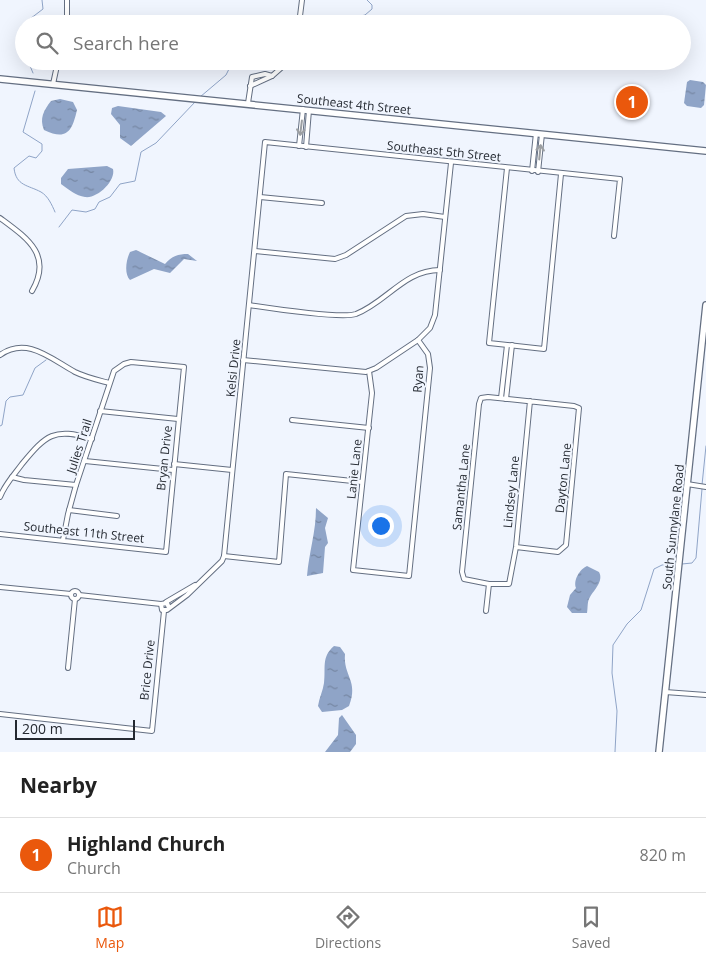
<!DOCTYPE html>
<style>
:root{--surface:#fff;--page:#f6f6f6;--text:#222;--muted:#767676;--line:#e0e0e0;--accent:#ea580c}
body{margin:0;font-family:"Open Sans",sans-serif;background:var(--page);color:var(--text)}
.scale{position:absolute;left:15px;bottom:12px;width:120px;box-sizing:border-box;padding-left:5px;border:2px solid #242931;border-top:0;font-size:14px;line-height:18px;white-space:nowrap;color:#242931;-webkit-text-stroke:4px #f0f5fe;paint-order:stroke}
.you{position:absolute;left:380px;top:525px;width:18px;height:18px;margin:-12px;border:4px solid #fff;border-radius:50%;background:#1a73e8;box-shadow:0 0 0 8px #1a73e833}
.badge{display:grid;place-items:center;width:32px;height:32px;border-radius:50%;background:var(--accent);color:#fff;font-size:16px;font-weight:700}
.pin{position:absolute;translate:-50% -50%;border:2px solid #fff;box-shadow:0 1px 5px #0006}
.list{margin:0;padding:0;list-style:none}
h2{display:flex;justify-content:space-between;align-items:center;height:65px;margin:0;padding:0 20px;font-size:21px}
h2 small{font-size:16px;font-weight:400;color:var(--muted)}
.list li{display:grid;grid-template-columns:32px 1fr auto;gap:15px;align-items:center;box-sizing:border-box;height:75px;padding:0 20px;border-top:1px solid var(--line)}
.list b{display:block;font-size:19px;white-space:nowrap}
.list p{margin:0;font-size:16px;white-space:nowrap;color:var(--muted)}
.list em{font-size:16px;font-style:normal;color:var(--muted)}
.icon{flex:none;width:28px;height:28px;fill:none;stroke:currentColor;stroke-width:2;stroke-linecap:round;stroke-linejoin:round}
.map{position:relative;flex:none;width:706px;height:752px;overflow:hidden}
.search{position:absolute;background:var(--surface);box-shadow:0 5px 20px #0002;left:15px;right:15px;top:15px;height:55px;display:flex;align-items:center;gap:12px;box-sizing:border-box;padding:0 18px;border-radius:28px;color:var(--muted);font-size:19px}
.sheet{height:140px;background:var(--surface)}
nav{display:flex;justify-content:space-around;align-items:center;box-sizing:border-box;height:70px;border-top:1px solid var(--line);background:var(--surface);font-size:14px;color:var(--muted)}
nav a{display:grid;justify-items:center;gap:2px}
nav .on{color:var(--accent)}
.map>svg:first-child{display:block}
.water{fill:url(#water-ripples)}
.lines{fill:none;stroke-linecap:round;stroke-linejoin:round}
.stream{stroke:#8fa4c7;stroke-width:1}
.street-casing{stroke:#646f82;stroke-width:6}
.secondary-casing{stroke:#646f82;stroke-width:8}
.street{stroke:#fff;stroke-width:4}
.secondary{stroke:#fff;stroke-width:5.5}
.oneway{stroke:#9c9fa2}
.labels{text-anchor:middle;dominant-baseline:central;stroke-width:4;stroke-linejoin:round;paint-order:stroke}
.street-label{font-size:12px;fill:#242931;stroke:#f0f5fe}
</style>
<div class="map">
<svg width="706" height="752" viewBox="0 0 706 752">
<defs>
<pattern id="water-ripples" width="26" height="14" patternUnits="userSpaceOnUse" patternTransform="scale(1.25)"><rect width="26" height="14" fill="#8fa4c7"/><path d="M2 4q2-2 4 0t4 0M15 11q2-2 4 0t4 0" fill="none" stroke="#7586a2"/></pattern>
</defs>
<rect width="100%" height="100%" fill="#f0f5fe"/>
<!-- water -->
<g class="water">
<path d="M690 80 703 82 706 85 704 105 701 108 687 106 684 103 687 82Z"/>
<path d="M60 99 73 102 77 110C72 131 67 141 44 130 39 118 44 110 51 101Z"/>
<path d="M118 106 161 112 166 116 131 146 120 138V125L111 114 112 108Z"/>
<path d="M107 166 113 169C116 181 97 199 85 197 76 196 68 189 61 184V178L68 169Z"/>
<path d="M136 250 165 264C172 256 178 254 188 254L197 261 184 259 170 273 154 269 130 280C124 274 126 260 130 252Z"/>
<path d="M316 508 328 518 325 528 328 543 325 547 323 573 307 576C309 552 316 532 316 508Z"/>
<path d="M587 566 599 572C604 581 594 590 590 597 587 601 588 608 587 613H572L567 607 570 595 576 588C573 580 580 569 587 566Z"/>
<path d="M334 646 340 647 345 654C343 676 359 681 349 706L342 710 322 712 318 706C319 698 323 691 324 683 326 668 321 657 334 646Z"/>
<path d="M342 715 356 735V744L350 752H325L338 735 339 718Z"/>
</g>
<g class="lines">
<!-- stream -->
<g class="stream">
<path d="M346 24 349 19 365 15 372 9V5L367 0"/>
<path d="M24 47 18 37 22 25 43 9 42 0"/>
<path d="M28 61 33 73"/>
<path d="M35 91 23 132 42 144V151L36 158 29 156 14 168C16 186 28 185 41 192 48 196 52 205 55 212"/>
<path d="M200 97 226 75 233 61"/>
<path d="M59 227 72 210 86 212 95 209 99 202 110 197 120 184 135 181 141 152 156 143 196 101"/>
<path d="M0 426 2 425 6 401 10 397 23 395 35 368 46 360"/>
<path d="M702 485 706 446"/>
<path d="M682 564 692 563 696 558 702 489"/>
<path d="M615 752 617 711 612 673 613 645 627 624 641 610 654 569 662 565 676 564"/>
</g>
<defs>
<g id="street">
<path d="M67 0V24"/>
<path d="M299 24 302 0"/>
<path d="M53 84 58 61"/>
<path d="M250 86 272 76 289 61"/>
<path d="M248 103 252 77 265 74 272 76"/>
<path d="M299 146 303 109"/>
<path d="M306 147 309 110"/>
<path d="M507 168 489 343 544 349 561 174"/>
<path d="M532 171 536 133"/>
<path d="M538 172 542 134"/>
<path d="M260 197 322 203"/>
<path d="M0 218C27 238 53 255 32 291"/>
<path d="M255 251 335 259 346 255 406 216 423 214 445 217"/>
<path d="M249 305C269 308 341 319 356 314 387 302 404 270 440 270"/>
<path d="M0 355C27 336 51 359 75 372 85 377 98 380 109 383"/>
<path d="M243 360 366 372 376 368 418 340"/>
<path d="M369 371 372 393 353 570 409 576 430 368 428 354 418 340 430 328 435 315 451 163"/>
<path d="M501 398 507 345"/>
<path d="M506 399 512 345"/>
<path d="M100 411 178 419"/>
<path d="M292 420 369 428"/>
<path d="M85 461 173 470"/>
<path d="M174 464 232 470"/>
<path d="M12 477 24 480 76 485"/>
<path d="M687 484 706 487"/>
<path d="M0 497C5 484 14 475 22 464 46 435 54 427 92 439"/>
<path d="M69 510 117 516"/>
<path d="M0 534 166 552 184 367 131 362 124 364 114 371 76 485 68 514 63 540"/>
<path d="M516 547 558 552 566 545 579 408 574 406 488 397 481 398 479 404 462 572 464 579 489 584H509L516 547 530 401"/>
<path d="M224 556 279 562 286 474 362 482"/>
<path d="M0 587 71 594"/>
<circle cx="75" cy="595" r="4"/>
<path d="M79 595 161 604"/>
<path d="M166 602 195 585"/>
<path d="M169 608 167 603 161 604 162 610H167L187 595 222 561 224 556 265 142 620 179 614 236"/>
<path d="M486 611 489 584"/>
<path d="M68 668 75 599"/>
<path d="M665 692 706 695"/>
<path d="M0 714 152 731 164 611"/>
</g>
<g id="secondary">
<path d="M0 79 706 151"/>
<path d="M659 752 706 305"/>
</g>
</defs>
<!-- street casing -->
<use href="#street" class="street-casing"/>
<!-- secondary casing -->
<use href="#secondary" class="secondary-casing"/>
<!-- street -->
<use href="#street" class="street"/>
<!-- secondary -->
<use href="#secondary" class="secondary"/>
</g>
<!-- one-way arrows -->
<defs><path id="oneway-shaft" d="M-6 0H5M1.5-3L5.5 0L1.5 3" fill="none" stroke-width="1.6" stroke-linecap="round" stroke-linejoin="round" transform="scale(1.25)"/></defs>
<g class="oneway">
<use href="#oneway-shaft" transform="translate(301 128) rotate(97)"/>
<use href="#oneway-shaft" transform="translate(540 152) rotate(-84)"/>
</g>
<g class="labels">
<!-- street labels -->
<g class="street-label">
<text transform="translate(354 104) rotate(6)">Southeast 4th Street</text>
<text transform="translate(444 151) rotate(6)">Southeast 5th Street</text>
<text transform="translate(233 368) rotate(-84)">Kelsi Drive</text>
<text transform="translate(418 379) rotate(-86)">Ryan</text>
<text transform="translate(79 446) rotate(-72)">Julies Trail</text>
<text transform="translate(164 458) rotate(-84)">Bryan Drive</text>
<text transform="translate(354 469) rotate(-84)">Lanie Lane</text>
<text transform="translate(563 478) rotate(-84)">Dayton Lane</text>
<text transform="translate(461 487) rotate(-84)">Samantha Lane</text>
<text transform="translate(511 492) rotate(-84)">Lindsey Lane</text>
<text transform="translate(673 527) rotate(-84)">South Sunnylane Road</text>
<text transform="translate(84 532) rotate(6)">Southeast 11th Street</text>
<text transform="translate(147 670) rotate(-84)">Brice Drive</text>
</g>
</g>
</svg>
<div class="scale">200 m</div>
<div class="you"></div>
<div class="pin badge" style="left:632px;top:102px">1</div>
<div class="search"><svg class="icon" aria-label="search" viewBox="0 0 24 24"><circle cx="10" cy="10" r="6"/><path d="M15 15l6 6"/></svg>Search here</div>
</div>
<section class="sheet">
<h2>Nearby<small></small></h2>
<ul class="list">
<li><span class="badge">1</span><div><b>Highland Church</b><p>Church</p></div><em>820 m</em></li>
</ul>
</section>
<nav>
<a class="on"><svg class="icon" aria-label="map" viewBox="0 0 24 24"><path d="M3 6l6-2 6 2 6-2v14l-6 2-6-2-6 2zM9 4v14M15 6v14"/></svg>Map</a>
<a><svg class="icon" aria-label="directions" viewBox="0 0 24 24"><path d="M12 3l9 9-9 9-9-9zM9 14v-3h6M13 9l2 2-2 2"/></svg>Directions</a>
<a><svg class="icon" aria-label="saved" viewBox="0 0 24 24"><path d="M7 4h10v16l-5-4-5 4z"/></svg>Saved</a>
</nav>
